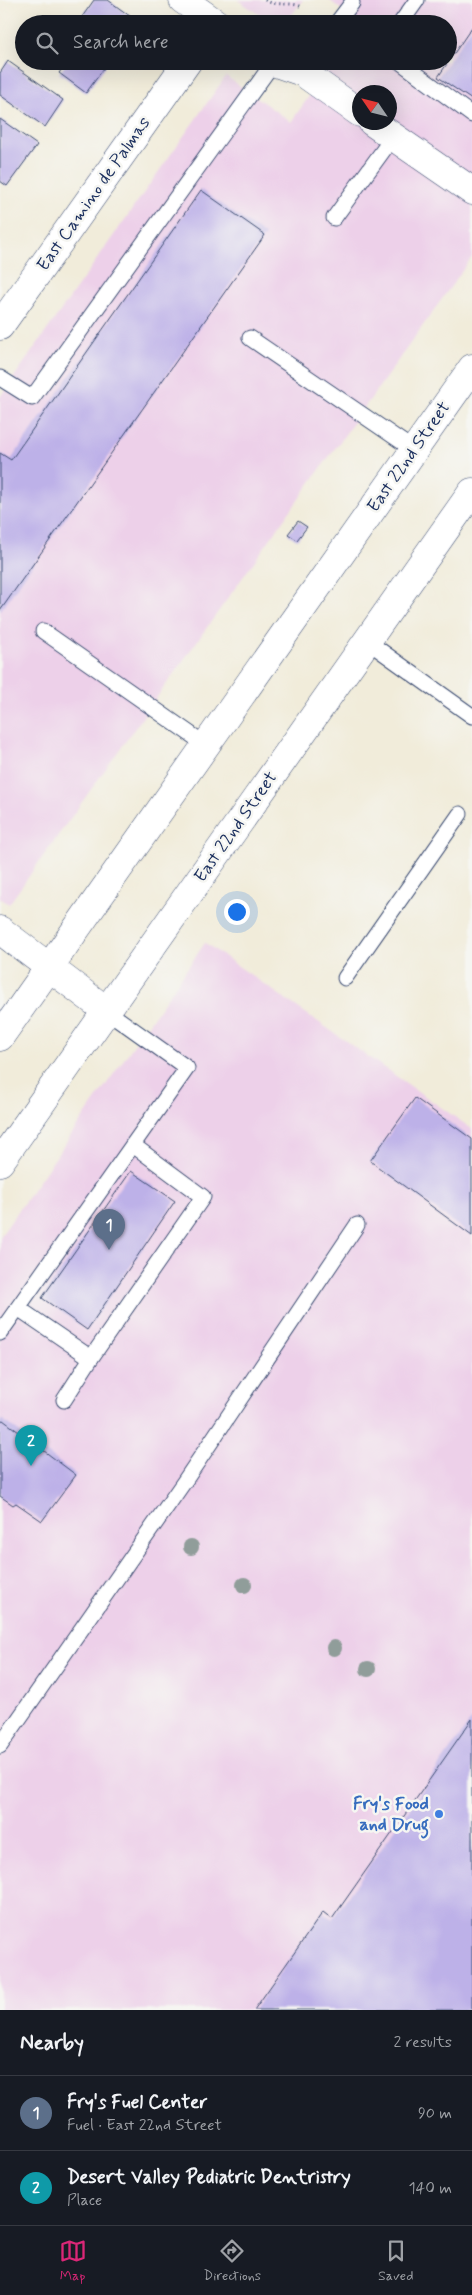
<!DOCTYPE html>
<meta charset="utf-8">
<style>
:root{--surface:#171b24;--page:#242831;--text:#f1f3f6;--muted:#9ea1a6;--line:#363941;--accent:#db2777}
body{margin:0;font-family:Mynerve,sans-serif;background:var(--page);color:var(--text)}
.compass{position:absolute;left:352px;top:85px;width:45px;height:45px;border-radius:50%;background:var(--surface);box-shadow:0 5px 20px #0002;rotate:305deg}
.you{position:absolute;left:236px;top:911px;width:18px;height:18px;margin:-12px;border:4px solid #fff;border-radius:50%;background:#1a73e8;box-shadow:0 0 0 8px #1a73e833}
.badge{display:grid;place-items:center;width:32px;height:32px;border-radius:50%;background:var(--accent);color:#fff;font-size:16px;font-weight:700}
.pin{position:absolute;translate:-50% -41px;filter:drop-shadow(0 1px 2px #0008)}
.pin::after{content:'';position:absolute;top:26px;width:18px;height:15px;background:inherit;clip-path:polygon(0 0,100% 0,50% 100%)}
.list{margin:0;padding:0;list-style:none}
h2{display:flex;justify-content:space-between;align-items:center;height:65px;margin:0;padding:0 20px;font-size:21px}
h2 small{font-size:16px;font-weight:400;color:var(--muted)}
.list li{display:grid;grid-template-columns:32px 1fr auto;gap:15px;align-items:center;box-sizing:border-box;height:75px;padding:0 20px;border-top:1px solid var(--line)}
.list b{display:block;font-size:19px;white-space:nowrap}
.list p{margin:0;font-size:16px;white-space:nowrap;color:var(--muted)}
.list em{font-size:16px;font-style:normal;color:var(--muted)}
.icon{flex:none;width:28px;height:28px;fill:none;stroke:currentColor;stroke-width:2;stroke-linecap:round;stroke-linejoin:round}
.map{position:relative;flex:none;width:472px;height:2010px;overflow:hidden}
.search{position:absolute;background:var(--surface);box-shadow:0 5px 20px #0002;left:15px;right:15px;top:15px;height:55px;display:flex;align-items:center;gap:12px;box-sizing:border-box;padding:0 18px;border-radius:28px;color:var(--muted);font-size:19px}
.sheet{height:215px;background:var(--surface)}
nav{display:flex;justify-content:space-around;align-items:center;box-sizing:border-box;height:70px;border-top:1px solid var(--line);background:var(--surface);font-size:14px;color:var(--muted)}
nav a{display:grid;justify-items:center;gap:2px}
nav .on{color:var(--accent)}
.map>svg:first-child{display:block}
.built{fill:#edd0e9;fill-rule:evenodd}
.building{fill:#bdb1e8}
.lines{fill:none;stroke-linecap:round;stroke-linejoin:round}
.lane-casing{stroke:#3b4b71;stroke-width:17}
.street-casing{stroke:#3b4b71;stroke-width:29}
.secondary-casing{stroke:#3b4b71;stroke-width:29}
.primary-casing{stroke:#3b4b71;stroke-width:29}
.path{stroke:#3b4b71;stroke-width:3;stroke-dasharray:1 4;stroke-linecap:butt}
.lane{stroke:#fff;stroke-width:15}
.street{stroke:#fff;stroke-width:28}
.secondary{stroke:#fff;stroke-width:28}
.primary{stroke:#fff;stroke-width:28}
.tree{fill:#909d9a}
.shop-dot{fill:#3f7fe0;stroke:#f6f6f2;stroke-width:2}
.labels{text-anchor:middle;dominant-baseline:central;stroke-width:5;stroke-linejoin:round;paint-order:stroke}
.street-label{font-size:18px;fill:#1b2f5e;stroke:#f6f6f2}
.shop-label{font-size:18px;font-weight:bold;fill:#366cbe;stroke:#f6f6f2;text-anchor:end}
</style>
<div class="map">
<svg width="472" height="2010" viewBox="0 0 472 2010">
<rect width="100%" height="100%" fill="#f6f6f2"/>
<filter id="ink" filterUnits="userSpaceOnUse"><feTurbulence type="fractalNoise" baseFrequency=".02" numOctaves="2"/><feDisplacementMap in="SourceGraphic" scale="10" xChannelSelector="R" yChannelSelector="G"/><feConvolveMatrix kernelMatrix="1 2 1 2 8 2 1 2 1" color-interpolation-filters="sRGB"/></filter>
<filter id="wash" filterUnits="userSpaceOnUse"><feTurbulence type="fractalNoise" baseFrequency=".0096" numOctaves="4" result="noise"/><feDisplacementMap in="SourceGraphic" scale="20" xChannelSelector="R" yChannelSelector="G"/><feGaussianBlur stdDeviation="1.12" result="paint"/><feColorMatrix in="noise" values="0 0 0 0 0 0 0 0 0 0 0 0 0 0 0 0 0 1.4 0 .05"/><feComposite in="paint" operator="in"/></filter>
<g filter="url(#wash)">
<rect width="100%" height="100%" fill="#f1ecda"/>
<!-- built -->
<g class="built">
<path d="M238 0H303L285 24H273Z"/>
<path d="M329 0H472V257L9 904 0 898V397L226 76 291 122 334 61H448V24H360ZM360 92H390V122H360Z"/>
<path d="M205 943 472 1129V2010H0V1237Z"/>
</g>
<g id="blocks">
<!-- building -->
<g class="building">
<path d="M94 0H108L138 22 77 24Z"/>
<path d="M472 27V100L438 77Z"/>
<path d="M8 61 63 100 45 127 0 95V73Z"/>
<path d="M68 61H109L86 93 59 73Z"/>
<path d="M0 119 37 145 7 186 0 181Z"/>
<path d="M201 190 265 235 0 611V453L11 460Z"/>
<path d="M298 521 307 527 297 540 288 534Z"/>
<path d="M415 1098 472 1139V1236L370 1161Z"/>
<path d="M131 1171 175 1201 87 1330 42 1298Z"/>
<path d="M3 1420 76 1475 42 1521 16 1503 13 1505 0 1496V1421Z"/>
<path d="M472 1719V2010H254L323 1912 332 1919Z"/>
</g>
</g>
</g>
<g filter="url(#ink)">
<use href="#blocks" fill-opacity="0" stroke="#3b4b71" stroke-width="1"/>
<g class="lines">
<defs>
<g id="lane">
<path d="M336 24 352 3"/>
<path d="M400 24 417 0"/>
<path d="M399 61 472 115"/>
<path d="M334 218 393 137"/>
<path d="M250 338 414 450"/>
<path d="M0 378 32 398 273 63"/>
<path d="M43 631 206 745"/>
<path d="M367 641 472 716"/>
<path d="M345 978 460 814"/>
<path d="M18 1308 91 1358 64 1400"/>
<path d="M0 1333 187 1068 107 1011"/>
<path d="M91 1358 203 1197 133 1145"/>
<path d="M0 1746 184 1482 357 1225"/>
</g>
<g id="street">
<path d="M0 326 188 61"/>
<path d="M0 930 107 1011"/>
</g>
<g id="secondary">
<path d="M183 0 217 24"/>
<path d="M270 61 302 72 360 113"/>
<path d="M372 122 472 191"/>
</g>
<g id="primary">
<path d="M0 1037 472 368"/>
<path d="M0 1162 472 492"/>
</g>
</defs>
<!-- lane casing -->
<use href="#lane" class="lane-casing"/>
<!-- street casing -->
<use href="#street" class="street-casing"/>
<!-- secondary casing -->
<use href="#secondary" class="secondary-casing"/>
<!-- primary casing -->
<use href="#primary" class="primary-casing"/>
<!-- path -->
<path class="path" d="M265 0C276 7 291 1 302 7"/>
<!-- lane -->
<use href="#lane" class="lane"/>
<!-- street -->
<use href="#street" class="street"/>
<!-- secondary -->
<use href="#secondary" class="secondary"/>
<!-- primary -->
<use href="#primary" class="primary"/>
</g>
<!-- trees -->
<g class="tree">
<circle cx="191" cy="1547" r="8"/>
<circle cx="244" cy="1585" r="8"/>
<circle cx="334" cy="1648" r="8"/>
<circle cx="368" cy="1669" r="8"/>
</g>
</g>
<!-- markers -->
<circle class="shop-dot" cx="439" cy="1814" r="5"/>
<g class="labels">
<!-- street labels -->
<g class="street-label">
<text transform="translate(94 194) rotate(-55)">East Camino de Palmas</text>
<text transform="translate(409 457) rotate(-55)">East 22nd Street</text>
<text transform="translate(236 827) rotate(-55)">East 22nd Street</text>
</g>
<!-- shop labels -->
<g class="shop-label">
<text x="429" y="1804">Fry's Food<tspan x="429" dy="21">and Drug</tspan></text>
</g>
</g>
</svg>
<svg class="compass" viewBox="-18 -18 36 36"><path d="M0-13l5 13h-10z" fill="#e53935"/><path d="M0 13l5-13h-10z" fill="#9ea1a6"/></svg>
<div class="you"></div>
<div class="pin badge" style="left:109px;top:1250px;background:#5c6f8a">1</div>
<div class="pin badge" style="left:31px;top:1466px;background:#0f9aa8">2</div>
<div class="search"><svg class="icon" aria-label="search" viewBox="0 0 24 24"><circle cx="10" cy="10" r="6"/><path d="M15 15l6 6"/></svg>Search here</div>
</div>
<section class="sheet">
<h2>Nearby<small>2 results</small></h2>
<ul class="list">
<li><span class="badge" style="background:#5c6f8a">1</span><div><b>Fry's Fuel Center</b><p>Fuel · East 22nd Street</p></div><em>90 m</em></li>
<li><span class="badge" style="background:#0f9aa8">2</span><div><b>Desert Valley Pediatric Dentristry</b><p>Place</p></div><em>140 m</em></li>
</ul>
</section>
<nav>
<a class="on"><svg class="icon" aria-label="map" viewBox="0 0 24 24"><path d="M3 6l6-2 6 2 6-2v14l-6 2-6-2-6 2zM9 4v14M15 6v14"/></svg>Map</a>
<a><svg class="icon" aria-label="directions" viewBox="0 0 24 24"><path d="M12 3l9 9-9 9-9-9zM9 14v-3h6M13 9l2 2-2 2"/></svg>Directions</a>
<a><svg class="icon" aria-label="saved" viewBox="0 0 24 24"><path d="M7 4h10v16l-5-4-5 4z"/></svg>Saved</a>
</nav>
